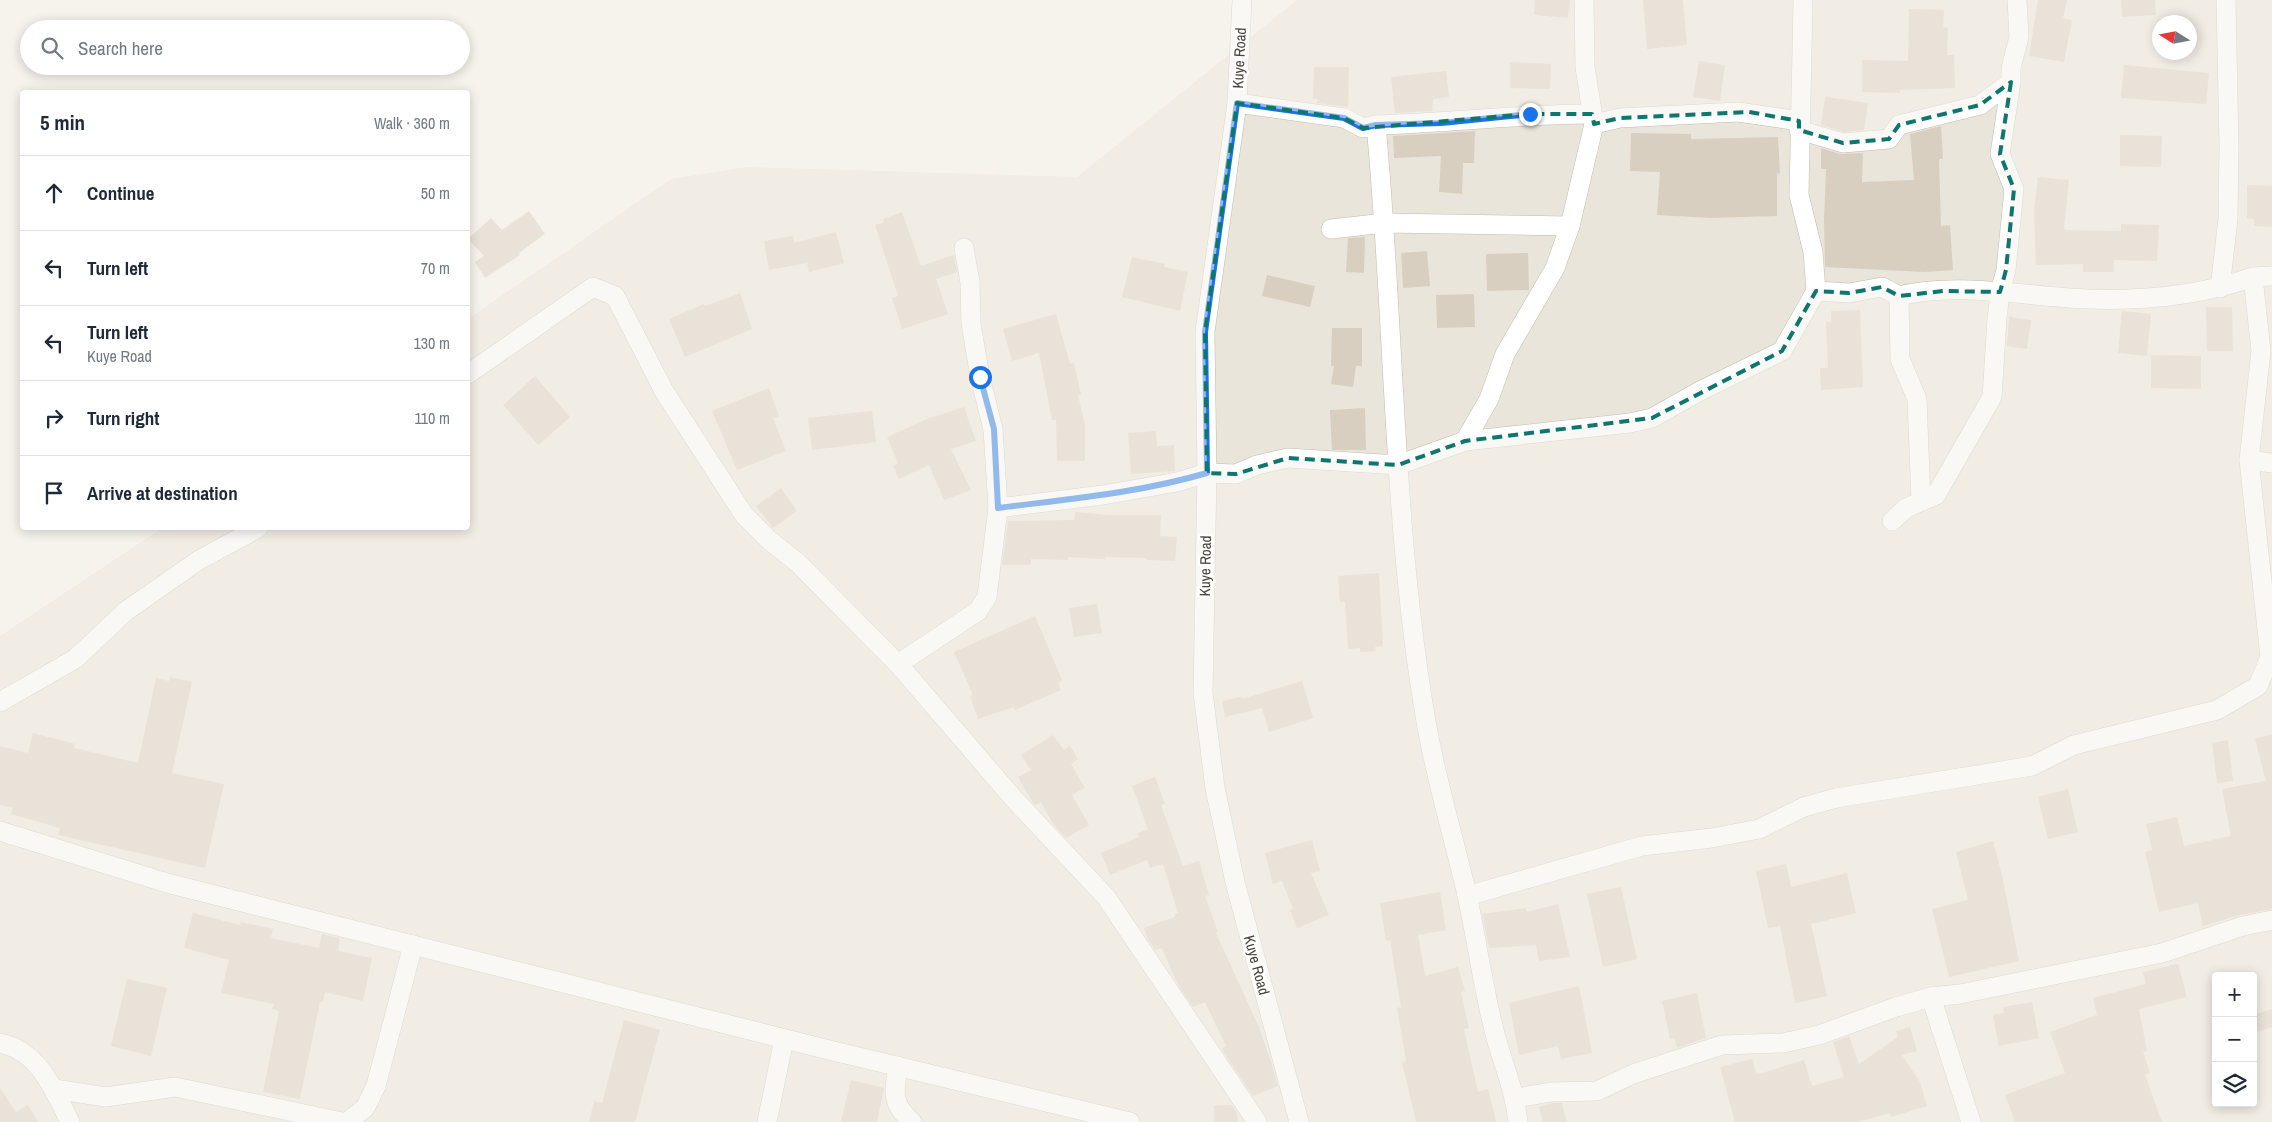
<!DOCTYPE html>
<meta charset="utf-8">
<style>
:root{--surface:#fff;--page:#f6f6f7;--text:#1f2937;--muted:#747a83;--line:#e0e1e3}
body{margin:0;font-family:"Archivo Narrow",sans-serif;background:var(--page);color:var(--text)}
.controls{position:absolute;right:15px;bottom:15px;display:grid;overflow:hidden;border-radius:5px;box-shadow:0 2px 12px #0003}
.controls button{width:45px;height:45px;display:grid;place-items:center;padding:0;border:0;border-bottom:1px solid var(--line);background:var(--surface);color:var(--text);font:25px sans-serif}
.compass{position:absolute;left:2152px;top:15px;width:45px;height:45px;border-radius:50%;background:var(--surface);box-shadow:0 2px 12px #0003;rotate:281deg}
.stop{position:absolute;width:15px;height:15px;margin:-11px;border:4px solid #1a73e8;border-radius:50%;background:#fff}
.stop.end{background:#1a73e8;border-color:#fff;box-shadow:0 1px 5px #0008}
.list{margin:0;padding:0;list-style:none}
h2{display:flex;justify-content:space-between;align-items:center;height:65px;margin:0;padding:0 20px;font-size:21px}
h2 small{font-size:16px;font-weight:400;color:var(--muted)}
.list li{display:grid;grid-template-columns:32px 1fr auto;gap:15px;align-items:center;box-sizing:border-box;height:75px;padding:0 20px;border-top:1px solid var(--line)}
.list b{display:block;font-size:19px;white-space:nowrap}
.list p{margin:0;font-size:16px;white-space:nowrap;color:var(--muted)}
.list em{font-size:16px;font-style:normal;color:var(--muted)}
.icon{flex:none;width:28px;height:28px;fill:none;stroke:currentColor;stroke-width:2;stroke-linecap:round;stroke-linejoin:round}
.map{position:relative;flex:none;width:2272px;height:1122px;overflow:hidden}
.search{position:absolute;background:var(--surface);box-shadow:0 2px 12px #0003;left:20px;top:20px;width:450px;height:55px;display:flex;align-items:center;gap:12px;box-sizing:border-box;padding:0 18px;border-radius:28px;color:var(--muted);font-size:19px}
.panel{position:absolute;background:var(--surface);box-shadow:0 2px 12px #0003;left:20px;top:90px;width:450px;height:440px;border-radius:5px}
.map>svg:first-child{display:block}
.residential{fill:#eae5da;fill-rule:evenodd}
.building{fill:#d8cfc1}
.lines{fill:none;stroke-linecap:round;stroke-linejoin:round}
.minor-casing{stroke:#c2bbae;stroke-width:20}
.minor{stroke:#fff;stroke-width:19}
.route{stroke:#1a73e8;stroke-width:6}
.marked{fill:none;stroke:#0f766e;stroke-width:4;stroke-dasharray:10 6;stroke-linejoin:round}
.labels{text-anchor:middle;dominant-baseline:central;stroke-width:5;stroke-linejoin:round;paint-order:stroke}
.street-label{font-size:15px;fill:#4b4439;stroke:#fff}
</style>
<div class="map">
<svg width="2272" height="1122" viewBox="0 0 2272 1122">
<rect width="100%" height="100%" fill="#f6f3ec"/>
<!-- residential -->
<path class="residential" d="M1297 0H2272V1122H0V636L162 528H468V319L671 179 747 167 1077 177ZM2160 22H2190V52H2160ZM2216 976H2253V1103H2216Z"/>
<!-- building -->
<g class="building">
<path d="M1535 0H1570L1568 18 1534 15Z"/>
<path d="M1643 0H1683L1687 45 1647 49Z"/>
<path d="M2038 0H2067L2063 18 2072 20 2064 62 2029 56Z"/>
<path d="M2121 0H2155L2156 15 2122 17Z"/>
<path d="M1909 9 1944 10 1943 27 1948 28 1947 55H1954L1955 88 1900 90V93L1862 92V60L1908 61Z"/>
<path d="M1699 61 1725 65 1720 101 1693 97Z"/>
<path d="M1510 62 1551 64 1550 89 1510 88Z"/>
<path d="M2124 65 2209 73 2206 104 2121 98Z"/>
<path d="M1314 67H1349L1348 107 1317 103V99H1313Z"/>
<path d="M1446 71 1449 97 1433 99 1432 111 1395 113 1391 77Z"/>
<path d="M1825 97 1868 103 1864 130 1844 132 1821 125Z"/>
<path d="M1941 126 1943 159H1939L1941 226 1950 225 1953 270 1924 272 1825 267 1824 219 1826 169H1821V148L1840 154 1863 153 1862 182 1914 180 1910 134Z"/>
<path d="M1475 131 1474 163H1463L1462 194 1439 192 1441 156 1394 158 1393 136Z"/>
<path d="M1631 133 1691 134V139L1778 137 1780 173 1777 174V216L1711 218 1657 215 1660 172 1630 171Z"/>
<path d="M2120 135 2162 136 2161 167 2120 166Z"/>
<path d="M2038 177 2069 180 2064 229 2067 230 2121 231V224L2159 225 2157 261 2114 260V272H2083V264L2036 265 2034 211Z"/>
<path d="M2247 185 2272 186V227L2254 226V219L2247 218Z"/>
<path d="M529 211 545 234 519 253 520 255 485 278 475 262 484 256 468 239 491 218 502 230Z"/>
<path d="M902 212 921 266 954 255 957 272 936 279 948 314 902 329 892 298 898 296 875 225 884 222 883 219Z"/>
<path d="M836 232 844 263 809 272 807 263 769 270 764 241 793 236 794 243Z"/>
<path d="M1365 237 1364 273 1346 272 1348 238Z"/>
<path d="M1427 251 1430 286 1403 288 1401 253Z"/>
<path d="M1528 253 1529 290 1487 291 1486 254Z"/>
<path d="M1132 257 1165 264 1164 267 1188 272 1180 311 1122 297Z"/>
<path d="M1267 275 1315 286 1310 307 1262 296Z"/>
<path d="M740 293 752 329 685 357 669 319 704 304 705 306Z"/>
<path d="M1474 294 1475 327 1437 328 1436 295Z"/>
<path d="M2206 307H2232L2233 351H2207Z"/>
<path d="M1860 310 1863 387 1821 390 1820 368H1828L1826 322H1831V311Z"/>
<path d="M2122 311 2151 314 2147 356 2118 353Z"/>
<path d="M1056 314 1070 364 1074 363 1081 394 1078 395 1085 425V461H1057L1056 420H1052L1039 353 1012 361 1003 329Z"/>
<path d="M2009 317 2031 320 2027 349 2007 346Z"/>
<path d="M1332 328H1362V366H1356L1353 387 1331 384 1334 366H1331Z"/>
<path d="M2151 355 2201 356V389L2151 388Z"/>
<path d="M535 376 570 417 538 445 503 405Z"/>
<path d="M769 388 779 416 773 418 786 451 737 470 712 411Z"/>
<path d="M964 407 976 441 951 449 971 490 944 500 929 465 899 479 893 466 898 463 887 437 927 419Z"/>
<path d="M1365 408 1366 450H1332L1330 410Z"/>
<path d="M872 411 876 442 812 450 808 418Z"/>
<path d="M1156 431 1157 446 1174 445 1175 471 1131 474 1128 433Z"/>
<path d="M781 488 797 511 773 528 756 506Z"/>
<path d="M1075 512 1108 515H1161L1160 536 1177 537 1175 561 1147 560V558L1105 557V559L1068 557V560L1031 559V565H1002L1008 521 1074 520Z"/>
<path d="M1379 573 1383 646 1375 647 1376 651 1360 652V648L1348 649 1345 602H1340L1338 576Z"/>
<path d="M1097 604 1102 633 1074 637 1069 608Z"/>
<path d="M1035 616 1062 680 1058 683 1061 690 1015 710 1014 707 978 719 970 696 973 695 954 652Z"/>
<path d="M170 677 192 682 172 773 224 784 205 868 58 835 60 828 11 814 13 808 0 805V746L28 753 33 733 75 744 74 748 138 763 156 678 169 681Z"/>
<path d="M1302 681 1313 718 1269 732 1262 708 1225 717 1222 701 1241 697 1242 699Z"/>
<path d="M2272 734V909L2240 915 2203 926 2198 903 2159 912 2145 852 2152 850 2146 824 2177 817 2184 846 2231 836 2222 789 2266 781 2255 739Z"/>
<path d="M1053 735 1064 750 1070 746 1078 759 1071 764 1085 788 1072 795 1089 825 1066 838 1053 824 1041 802 1035 805 1033 803 1018 777 1031 770 1021 755Z"/>
<path d="M2228 740 2233 781 2217 783 2212 743Z"/>
<path d="M1155 777 1165 804 1161 805 1183 866 1199 861 1209 895 1205 896 1218 932 1216 933 1258 1025 1271 1061 1278 1086 1253 1096 1223 1051 1222 1048 1226 1046 1205 1002 1193 1007 1177 983 1162 948 1155 950 1148 939 1144 928 1175 917V914L1178 913 1163 864 1150 868 1147 860 1110 875 1101 853 1139 837 1138 833 1148 829 1132 786Z"/>
<path d="M2068 789 2078 832 2048 839 2038 797Z"/>
<path d="M1312 840 1320 871 1311 873 1329 915 1297 928 1290 910 1293 909 1282 881 1273 884 1265 853Z"/>
<path d="M1993 841 2002 875 2019 961 1949 977 1932 909 1968 900 1956 852Z"/>
<path d="M1786 864 1791 887 1847 873 1856 913 1811 924 1827 996 1795 1003 1780 926 1768 928 1756 871Z"/>
<path d="M1621 887 1637 959 1603 967 1587 894Z"/>
<path d="M1440 892 1446 930 1418 935 1425 976 1458 967 1465 991 1461 992 1469 1028 1464 1029 1478 1092 1488 1089 1496 1122H1416L1402 1062 1406 1061 1397 1008 1401 1007 1390 940 1386 941 1380 903Z"/>
<path d="M1558 904 1570 957 1539 961 1536 945 1489 948 1482 914 1526 908V912Z"/>
<path d="M193 913 240 925 241 922 273 929 271 938 319 948 322 934 340 938 338 951 372 958 363 1001 325 992 323 1002H320L300 1099 263 1092 279 1011 272 1009 274 1004 221 993 229 960 184 948Z"/>
<path d="M2178 964 2187 997 2139 1009 2147 1051 2143 1052 2150 1073 2145 1075 2162 1122H2015L2005 1095 2065 1073 2050 1032 2097 1015 2093 998 2146 984 2143 972Z"/>
<path d="M127 979 167 988 151 1056 111 1046Z"/>
<path d="M1579 986 1592 1053 1561 1059 1558 1046 1519 1055 1509 1003Z"/>
<path d="M1697 993 1706 1038 1677 1048 1675 1038 1670 1039 1662 1001Z"/>
<path d="M2032 1002 2039 1038 1999 1046 1993 1015 2004 1013 2003 1007Z"/>
<path d="M2272 1009V1027L2253 1033V1015Z"/>
<path d="M624 1020 660 1030 635 1122H589L594 1101 602 1103Z"/>
<path d="M1910 1027 1917 1051 1902 1055 1920 1082 1927 1106 1891 1117 1890 1113 1858 1122H1735L1720 1067 1752 1059 1756 1073 1759 1074 1804 1060 1812 1086 1844 1077 1833 1042 1849 1036 1859 1064 1898 1037 1896 1031Z"/>
<path d="M851 1080 884 1088 877 1122H841Z"/>
<path d="M0 1088 16 1112 28 1105 38 1122H0Z"/>
<path d="M1552 1103H1562L1567 1122H1543L1539 1107Z"/>
<path d="M1232 1105 1237 1113 1238 1122H1214V1106Z"/>
</g>
<g class="lines">
<defs>
<g id="minor">
<path d="M1242 0 1237 103 1205 332 1207 473 1203 693 1215 788 1235 882 1299 1122"/>
<path d="M1803 0 1799 195 1813 252 1816 291"/>
<path d="M1237 103 1344 118 1363 128 1376 125C1395 325 1392 528 1427 727 1437 783 1454 839 1467 895 1477 941 1483 988 1495 1034 1503 1064 1515 1091 1518 1122"/>
<path d="M1594 124 1620 118 1738 112 1799 121"/>
<path d="M1376 125C1448 123 1519 114 1592 114"/>
<path d="M1799 130 1843 143 1889 139 1899 125 1980 105 2011 82V68L2019 37 2017 0"/>
<path d="M1331 229 1385 223 1570 226"/>
<path d="M2253 277 2272 276"/>
<path d="M2220 288 2228 219 2229 146 2226 0"/>
<path d="M1899 296 1900 359 1917 399 1921 501"/>
<path d="M468 374 593 287 615 296 664 391 744 515 769 540 798 563 898 664 1014 799 1106 897 1257 1122"/>
<path d="M1465 441 1489 399 1505 354 1555 268 1570 226 1594 124 1585 67 1584 0"/>
<path d="M2249 460 2272 463"/>
<path d="M998 508 1103 495 1177 482 1207 473 1236 474 1257 465 1288 458 1398 465 1465 441 1630 423 1652 418 1700 391 1782 351 1816 291 1849 293 1882 287 1899 296C1956 281 2030 297 2088 299 2143 301 2202 295 2253 277L2261 351 2249 460 2270 657 2258 686 2217 710 2074 745 2032 766 1836 798 1804 807 1759 829 1712 838 1642 846 1467 896"/>
<path d="M1892 521 1906 508 1936 495 1992 397 1997 319 2000 292 2006 270 2014 189 2000 154 2011 82"/>
<path d="M898 664 978 611 987 597 998 508 993 429 980 377 971 324 970 282 964 248"/>
<path d="M0 702 75 659 126 611 199 560 258 528"/>
<path d="M0 831 167 883 825 1049 1130 1122"/>
<path d="M1931 997 1971 1122"/>
<path d="M0 1043C39 1051 54 1090 70 1122"/>
<path d="M898 1066C894 1093 891 1103 912 1122"/>
<path d="M54 1089 106 1097 175 1087 342 1122"/>
<path d="M1516 1098 1551 1092 1597 1091 1633 1074 1722 1045 1783 1043 1819 1035 1896 1007 1931 997 1960 994 2162 953 2243 926 2272 920"/>
<path d="M347 1122 365 1108 376 1086 413 945"/>
<path d="M767 1122 784 1039"/>
</g>
</defs>
<!-- minor casing -->
<use href="#minor" class="minor-casing"/>
<!-- minor -->
<use href="#minor" class="minor"/>
</g>
<g class="lines">
<!-- route -->
<path class="route" d="M980 377 994 429 998 508C1068 499 1139 493 1207 473L1205 332 1237 103 1344 118 1363 128 1376 125 1441 123 1530 114"/>
</g>
<!-- marked area -->
<path d="M0 0H2272V1122H0ZM2011 82 2000 154 2014 189 2006 270 2000 292 1943 291 1899 296 1882 287 1849 293 1816 291 1782 351 1652 418 1465 441 1398 465 1288 458 1236 474 1207 473 1205 332 1237 103 1344 118 1363 128 1530 114H1592L1594 124 1620 118 1749 112 1799 121V130L1843 143 1889 139 1899 125 1980 105Z" fill="#f6f3ec" fill-opacity=".55" fill-rule="evenodd"/>
<path class="marked" d="M2011 82 2000 154 2014 189 2006 270 2000 292 1943 291 1899 296 1882 287 1849 293 1816 291 1782 351 1652 418 1465 441 1398 465 1288 458 1236 474 1207 473 1205 332 1237 103 1344 118 1363 128 1530 114H1592L1594 124 1620 118 1749 112 1799 121V130L1843 143 1889 139 1899 125 1980 105Z"/>
<g class="labels">
<!-- street labels -->
<g class="street-label">
<text transform="translate(1239 58) rotate(-87)">Kuye Road</text>
<text transform="translate(1205 566) rotate(-89)">Kuye Road</text>
<text transform="translate(1257 965) rotate(75)">Kuye Road</text>
</g>
</g>
</svg>
<div class="controls">
<button>+</button>
<button>−</button>
<button><svg class="icon" aria-label="layers" viewBox="0 0 24 24"><path d="M12 4l9 5-9 5-9-5zM3 14l9 5 9-5"/></svg></button>
</div>
<svg class="compass" viewBox="-18 -18 36 36"><path d="M0-13l5 13h-10z" fill="#e53935"/><path d="M0 13l5-13h-10z" fill="#747a83"/></svg>
<div class="stop" style="left:980px;top:377px"></div>
<div class="stop end" style="left:1530px;top:114px"></div>
<div class="search"><svg class="icon" aria-label="search" viewBox="0 0 24 24"><circle cx="10" cy="10" r="6"/><path d="M15 15l6 6"/></svg>Search here</div>
<section class="panel">
<h2>5 min<small>Walk · 360 m</small></h2>
<ul class="list">
<li><svg class="icon" aria-label="ahead" viewBox="0 0 24 24"><path d="M12 20V5M6 11l6-6 6 6"/></svg><div><b>Continue</b></div><em>50 m</em></li>
<li><svg class="icon" aria-label="left" viewBox="0 0 24 24"><path d="M17 20v-9H6M10 6l-5 5 5 5"/></svg><div><b>Turn left</b></div><em>70 m</em></li>
<li><svg class="icon" aria-label="left" viewBox="0 0 24 24"><path d="M17 20v-9H6M10 6l-5 5 5 5"/></svg><div><b>Turn left</b><p>Kuye Road</p></div><em>130 m</em></li>
<li><svg class="icon" aria-label="right" viewBox="0 0 24 24"><path d="M7 20v-9h11M14 6l5 5-5 5"/></svg><div><b>Turn right</b></div><em>110 m</em></li>
<li><svg class="icon" aria-label="arrive" viewBox="0 0 24 24"><path d="M6 21V4h12l-3 4 3 4H6"/></svg><div><b>Arrive at destination</b></div></li>
</ul>
</section>
</div>
